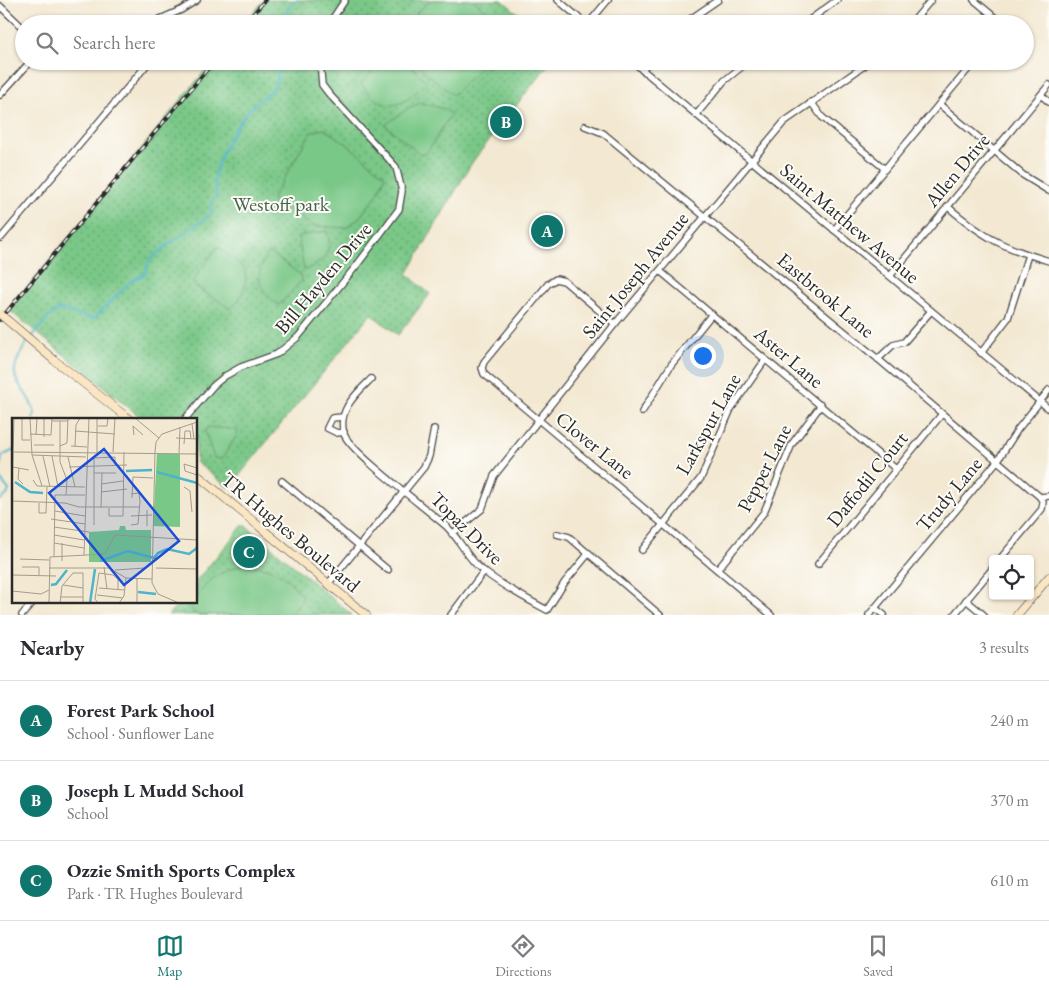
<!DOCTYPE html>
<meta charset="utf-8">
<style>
:root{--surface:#fff;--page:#f2f2f3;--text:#2b2b33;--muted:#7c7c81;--line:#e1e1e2;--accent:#0f766e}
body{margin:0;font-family:"EB Garamond",serif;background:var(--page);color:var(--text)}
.controls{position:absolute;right:15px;bottom:15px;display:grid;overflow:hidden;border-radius:5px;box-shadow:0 1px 4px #0004}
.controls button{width:45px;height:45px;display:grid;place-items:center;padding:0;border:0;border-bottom:1px solid var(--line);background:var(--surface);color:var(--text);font:25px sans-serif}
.you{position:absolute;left:702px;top:355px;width:18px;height:18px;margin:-12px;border:4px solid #fff;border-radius:50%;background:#1a73e8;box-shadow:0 0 0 8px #1a73e833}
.badge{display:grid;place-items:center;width:32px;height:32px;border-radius:50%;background:var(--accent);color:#fff;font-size:16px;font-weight:700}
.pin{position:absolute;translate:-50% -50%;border:2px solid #fff;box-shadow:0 1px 5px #0006}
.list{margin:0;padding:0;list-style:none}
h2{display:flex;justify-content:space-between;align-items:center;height:65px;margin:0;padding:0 20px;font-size:21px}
h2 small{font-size:16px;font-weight:400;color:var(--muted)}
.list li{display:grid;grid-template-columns:32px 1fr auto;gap:15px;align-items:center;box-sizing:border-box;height:80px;padding:0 20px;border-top:1px solid var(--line)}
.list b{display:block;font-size:19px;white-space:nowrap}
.list p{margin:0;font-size:16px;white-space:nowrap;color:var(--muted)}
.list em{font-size:16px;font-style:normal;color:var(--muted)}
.icon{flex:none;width:28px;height:28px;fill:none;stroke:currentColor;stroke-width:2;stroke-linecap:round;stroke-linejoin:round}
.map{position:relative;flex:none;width:1049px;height:615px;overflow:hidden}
.search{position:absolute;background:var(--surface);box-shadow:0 1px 4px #0004;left:15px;right:15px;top:15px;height:55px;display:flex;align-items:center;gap:12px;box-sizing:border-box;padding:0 18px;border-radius:28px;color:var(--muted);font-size:19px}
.sheet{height:305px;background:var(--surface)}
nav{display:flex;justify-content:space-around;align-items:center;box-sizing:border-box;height:70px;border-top:1px solid var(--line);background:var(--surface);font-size:14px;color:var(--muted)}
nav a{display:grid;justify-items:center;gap:2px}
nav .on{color:var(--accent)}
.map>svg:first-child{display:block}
.grass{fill:url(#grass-dots);stroke:#527a5a}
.pitch{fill:#7ac888;stroke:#527a5a}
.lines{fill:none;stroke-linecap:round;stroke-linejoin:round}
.stream{stroke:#4db4cc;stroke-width:2}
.minor-casing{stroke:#494744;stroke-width:8}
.secondary-casing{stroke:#494744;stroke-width:9}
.minor{stroke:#fff;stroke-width:5.5}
.secondary{stroke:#fbe6c4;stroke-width:8}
.rail-casing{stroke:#2b2b2b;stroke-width:4}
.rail{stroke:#fdfcf7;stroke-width:2;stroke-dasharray:5.5;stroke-linecap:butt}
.secondary-bridge-casing{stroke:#494744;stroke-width:9;stroke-linecap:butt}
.secondary-bridge{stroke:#fbe6c4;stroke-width:8}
.labels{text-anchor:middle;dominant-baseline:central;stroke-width:4;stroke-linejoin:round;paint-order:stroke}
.street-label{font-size:20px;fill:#2b2b2b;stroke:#fdfcf7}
.park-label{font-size:20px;fill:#47624c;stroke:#fdfcf7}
.inset-river{fill:none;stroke:#4db4cc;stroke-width:2.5}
.inset-road{fill:none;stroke:#a39c8f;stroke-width:1}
.view{fill:#1d4ed8;fill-opacity:0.15;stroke:#1d4ed8;stroke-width:2.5}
.inset-edge{fill:none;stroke:#2b2b2b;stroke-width:2.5}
</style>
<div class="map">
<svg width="1049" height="615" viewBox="0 0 1049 615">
<defs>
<pattern id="grass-dots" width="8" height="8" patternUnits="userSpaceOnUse" patternTransform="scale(1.25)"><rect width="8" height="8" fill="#7ac888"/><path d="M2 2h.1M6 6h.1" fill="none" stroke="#64a36f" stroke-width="1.8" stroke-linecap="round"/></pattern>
</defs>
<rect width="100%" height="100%" fill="#fdfcf7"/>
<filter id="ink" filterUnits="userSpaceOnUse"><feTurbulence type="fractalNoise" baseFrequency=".02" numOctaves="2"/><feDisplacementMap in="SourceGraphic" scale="10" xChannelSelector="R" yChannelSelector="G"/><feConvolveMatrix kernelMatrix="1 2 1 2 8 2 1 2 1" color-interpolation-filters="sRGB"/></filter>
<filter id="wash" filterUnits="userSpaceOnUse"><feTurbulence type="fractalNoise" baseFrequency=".0096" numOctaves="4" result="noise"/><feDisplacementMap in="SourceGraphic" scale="20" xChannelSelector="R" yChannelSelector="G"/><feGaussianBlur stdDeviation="1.12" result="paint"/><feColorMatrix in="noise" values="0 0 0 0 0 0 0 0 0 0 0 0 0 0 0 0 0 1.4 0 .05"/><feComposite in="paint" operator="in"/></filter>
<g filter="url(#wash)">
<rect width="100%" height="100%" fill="#f3e8d1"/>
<!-- grass -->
<g class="grass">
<path d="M264 0H502L531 24H244Z"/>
<path d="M213 61H551L473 161 407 274 430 294 398 335 371 314 229 488 196 462V419H143L9 310Z"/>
<path d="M244 524 352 615H168L180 601H196V581Z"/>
</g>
<!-- pitch -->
<g class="pitch">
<path d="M431 0H473L503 24H414L417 12Z"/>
<path d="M382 61H406L427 82C402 108 385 116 361 84Z"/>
<path d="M418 61H487L453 95 424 71Z"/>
<path d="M421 103 444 109 451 114 426 154H420L385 125 410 107Z"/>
<path d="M324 129 347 144 385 176 378 193 359 218 346 228 313 226 272 199 311 132Z"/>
<path d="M327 231C334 251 323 264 304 270L298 236Z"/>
<path d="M218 246 245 269C247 286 243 297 231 309L195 286V278Z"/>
<path d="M269 252 301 275V281L279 305C257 289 253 275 269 252Z"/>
<path d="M208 427 237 430 238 433 222 459 214 458 205 431Z"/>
<path d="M243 565C261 565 279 570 292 584 296 588 298 593 303 597L291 615H197L191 609C202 585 215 572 243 565Z"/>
</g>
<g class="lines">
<!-- stream -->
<g class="stream">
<path d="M282 24 290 6 297 0"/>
<path d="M31 338 49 317 60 309 93 319 131 281 145 274 149 261 161 250 211 214 212 203 217 194C206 171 236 124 252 107 258 100 270 94 275 86 277 84 277 78 277 75 279 70 283 66 284 61"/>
<path d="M28 341C0 384 23 377 35 413L33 419"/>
<path d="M0 467 2 456 14 450"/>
<path d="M0 479 9 490 7 495 0 500"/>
</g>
</g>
</g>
<g filter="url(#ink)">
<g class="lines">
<defs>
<g id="minor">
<path d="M558 0 586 24"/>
<path d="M974 0 1003 24"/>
<path d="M0 6 24 29"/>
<path d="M149 24 181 10 197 0"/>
<path d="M329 24 345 0"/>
<path d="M588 24 608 0"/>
<path d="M683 24 718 0"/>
<path d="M804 24 837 0"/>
<path d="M911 24 931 0"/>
<path d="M632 61 1049 409"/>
<path d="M642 70 649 61"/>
<path d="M0 95 31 61"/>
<path d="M1041 95 1049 102"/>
<path d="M811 102 822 117 885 169"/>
<path d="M939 104 1023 175 1049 191"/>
<path d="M696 115 724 81 749 61"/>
<path d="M585 126 603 133 878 359 1040 497 1043 502 1042 509 1000 559"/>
<path d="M948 207C986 239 1002 247 1049 261"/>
<path d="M834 230 975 61"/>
<path d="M1 238 150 61"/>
<path d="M660 271 896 469"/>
<path d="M890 276 1049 85"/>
<path d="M615 324 564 281 556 279 548 284 484 362 482 368 484 374 771 615"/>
<path d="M981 353 1008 318 1028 255"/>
<path d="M878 359 893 345 904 342 931 311"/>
<path d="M371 379C356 394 337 410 344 434 350 452 427 509 446 526 460 539 466 557 482 570 502 586 525 598 547 610L565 582 589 553"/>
<path d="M642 412 671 365 712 314"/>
<path d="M343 417 332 418 327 428 337 433 344 432"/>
<path d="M185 419 213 386 225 376 241 367 277 354 298 337 357 265 399 209 402 191 396 167 329 94 322 85 320 61"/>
<path d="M282 481 388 570"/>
<path d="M1040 497 1049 496"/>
<path d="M452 534 482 509 494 476 615 324 784 122 871 61"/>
<path d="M557 534 569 537 660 615"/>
<path d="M642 550 701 478 731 409 765 360"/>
<path d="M818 564 942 414"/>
<path d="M718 569 764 512 792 444 821 405"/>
<path d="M328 584 424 467 429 456 434 429"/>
<path d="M966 600 984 615"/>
<path d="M875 608 884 615"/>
<path d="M22 615 34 601"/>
<path d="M451 615 484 571"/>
<path d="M869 615 998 460 1018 429 1049 390"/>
<path d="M954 615 993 568"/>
</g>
<g id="secondary">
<path d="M54 360 129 419"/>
<path d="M196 474 366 615"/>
<path d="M1017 615 1049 577"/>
</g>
</defs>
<!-- minor casing -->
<use href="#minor" class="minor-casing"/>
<!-- secondary casing -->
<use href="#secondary" class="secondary-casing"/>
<!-- minor -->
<use href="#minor" class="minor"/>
<!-- secondary -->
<use href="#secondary" class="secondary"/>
<defs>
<g id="rail">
<path d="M245 24 265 0"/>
<path d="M0 320 214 61"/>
</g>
</defs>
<!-- rail casing -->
<use href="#rail" class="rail-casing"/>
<!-- rail -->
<use href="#rail" class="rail"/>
<defs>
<path id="secondary-bridge" d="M0 314 54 360"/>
</defs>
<!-- secondary-bridge casing -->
<use href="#secondary-bridge" class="secondary-bridge-casing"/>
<!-- secondary-bridge -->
<use href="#secondary-bridge" class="secondary-bridge"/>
</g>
</g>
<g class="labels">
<!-- street labels -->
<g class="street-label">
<text transform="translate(957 170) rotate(-50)">Allen Drive</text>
<text transform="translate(850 223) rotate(40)">Saint Matthew Avenue</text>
<text transform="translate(635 275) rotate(-51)">Saint Joseph Avenue</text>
<text transform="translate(323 278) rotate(-50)">Bill Hayden Drive</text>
<text transform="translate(826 295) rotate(40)">Eastbrook Lane</text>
<text transform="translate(789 357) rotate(40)">Aster Lane</text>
<text transform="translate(708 424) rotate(-61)">Larkspur Lane</text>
<text transform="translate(595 445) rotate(39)">Clover Lane</text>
<text transform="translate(764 468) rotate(-63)">Pepper Lane</text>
<text transform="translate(867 479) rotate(-51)">Daffodil Court</text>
<text transform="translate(949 494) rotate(-50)">Trudy Lane</text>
<text transform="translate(467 528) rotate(45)">Topaz Drive</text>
<text transform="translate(291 532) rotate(40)">TR Hughes Boulevard</text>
</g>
<!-- park labels -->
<g class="park-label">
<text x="281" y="204">Westoff park</text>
</g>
</g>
<!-- overview -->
<g transform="translate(12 418)">
<rect width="185" height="185" fill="#f3e8d1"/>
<path d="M145 35 168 36V109L141 108ZM108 108H113L114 112H139V144H77V114L107 112Z" fill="#7ac888"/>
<path d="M168 41 167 51 151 53 153 42ZM152 64H158L164 69 165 79 157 75 161 67 154 73 148 67Z" fill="#7ac888"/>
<path class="inset-river" d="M114 53 140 52M145 54 185 65M3 64 18 74 31 75M88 143 116 133 142 140 146 135 155 131 177 136 185 130M39 167 44 166 55 152M126 174 144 176M78 185 83 151"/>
<path class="inset-road" d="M10 0V22H18M18 0 20 37 74 39M123 0 147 20M40 3H56M48 3V44L55 62 54 77M180 6 182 21M86 8H95L96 0M63 13 103 16M18 16 39 17M24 17 25 0M39 17 40 0M122 17 121 8 131 17M32 19V0M164 20 184 21M172 26 173 13H178L179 21M22 27H42M48 28 55 25 56 0M59 28 75 29M63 28 64 7 68 0M2 34 185 36M85 34V0M101 34 103 0M143 34 144 24 150 16 185 4M143 34 140 165 146 176 167 185M167 35 168 9M20 37 30 68M31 38 38 69M40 38 46 69M56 39 63 69M1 49 17 52M57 49 115 47M7 50 6 61 11 66M185 50 172 46 173 53 185 57M82 55H104M21 62 25 68 73 69M89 66 111 63M0 68 2 0M172 69 178 73 180 94M89 74 115 71M119 76 127 75 128 84 126 106 119 107M120 80 121 59 141 60M0 83 53 85 67 89H127M27 85V95H34L35 69M89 90 90 55M97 90V98H111L112 34M43 93 73 98M119 98 140 97M39 101 73 106M82 107V40L103 39V47M135 108V92M42 109 77 114M42 117 72 122M42 125 72 130M72 137 77 0M42 139 43 77H73M8 141 37 142M50 143V125M10 149H27V157M92 149 95 171M37 150H97L114 160 140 161M144 150 185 151M103 152 133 150M0 157 44 158M51 167 71 170M87 170 112 172M0 173 29 176 37 172M85 177 111 180M49 179H71M37 185 38 139 93 136 103 117 185 122M48 185 50 168 61 155H71M71 185V155M86 185 83 181 87 155 101 157 106 161V171M107 185 112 178 114 160M125 185V161"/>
<path class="view" d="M92 31 167 123 112 167 37 75Z"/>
<rect width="185" height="185" class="inset-edge"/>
</g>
</svg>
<div class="controls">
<button><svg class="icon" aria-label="locate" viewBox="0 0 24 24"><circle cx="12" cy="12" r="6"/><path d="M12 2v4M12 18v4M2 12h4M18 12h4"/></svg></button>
</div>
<div class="you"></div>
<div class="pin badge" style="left:547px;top:231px">A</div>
<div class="pin badge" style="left:506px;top:122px">B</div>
<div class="pin badge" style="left:249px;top:552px">C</div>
<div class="search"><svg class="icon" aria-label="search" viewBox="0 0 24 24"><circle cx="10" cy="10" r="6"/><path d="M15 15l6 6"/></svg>Search here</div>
</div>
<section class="sheet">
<h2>Nearby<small>3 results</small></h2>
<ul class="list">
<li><span class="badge">A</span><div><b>Forest Park School</b><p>School · Sunflower Lane</p></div><em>240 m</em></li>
<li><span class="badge">B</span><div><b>Joseph L Mudd School</b><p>School</p></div><em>370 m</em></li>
<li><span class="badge">C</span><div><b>Ozzie Smith Sports Complex</b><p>Park · TR Hughes Boulevard</p></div><em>610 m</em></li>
</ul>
</section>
<nav>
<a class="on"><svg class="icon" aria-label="map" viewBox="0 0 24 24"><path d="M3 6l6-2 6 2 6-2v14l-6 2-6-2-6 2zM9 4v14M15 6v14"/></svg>Map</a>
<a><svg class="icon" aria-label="directions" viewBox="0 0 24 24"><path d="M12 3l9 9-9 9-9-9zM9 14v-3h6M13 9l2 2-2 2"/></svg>Directions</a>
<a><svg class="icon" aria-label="saved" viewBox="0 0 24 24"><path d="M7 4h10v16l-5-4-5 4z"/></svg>Saved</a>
</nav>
